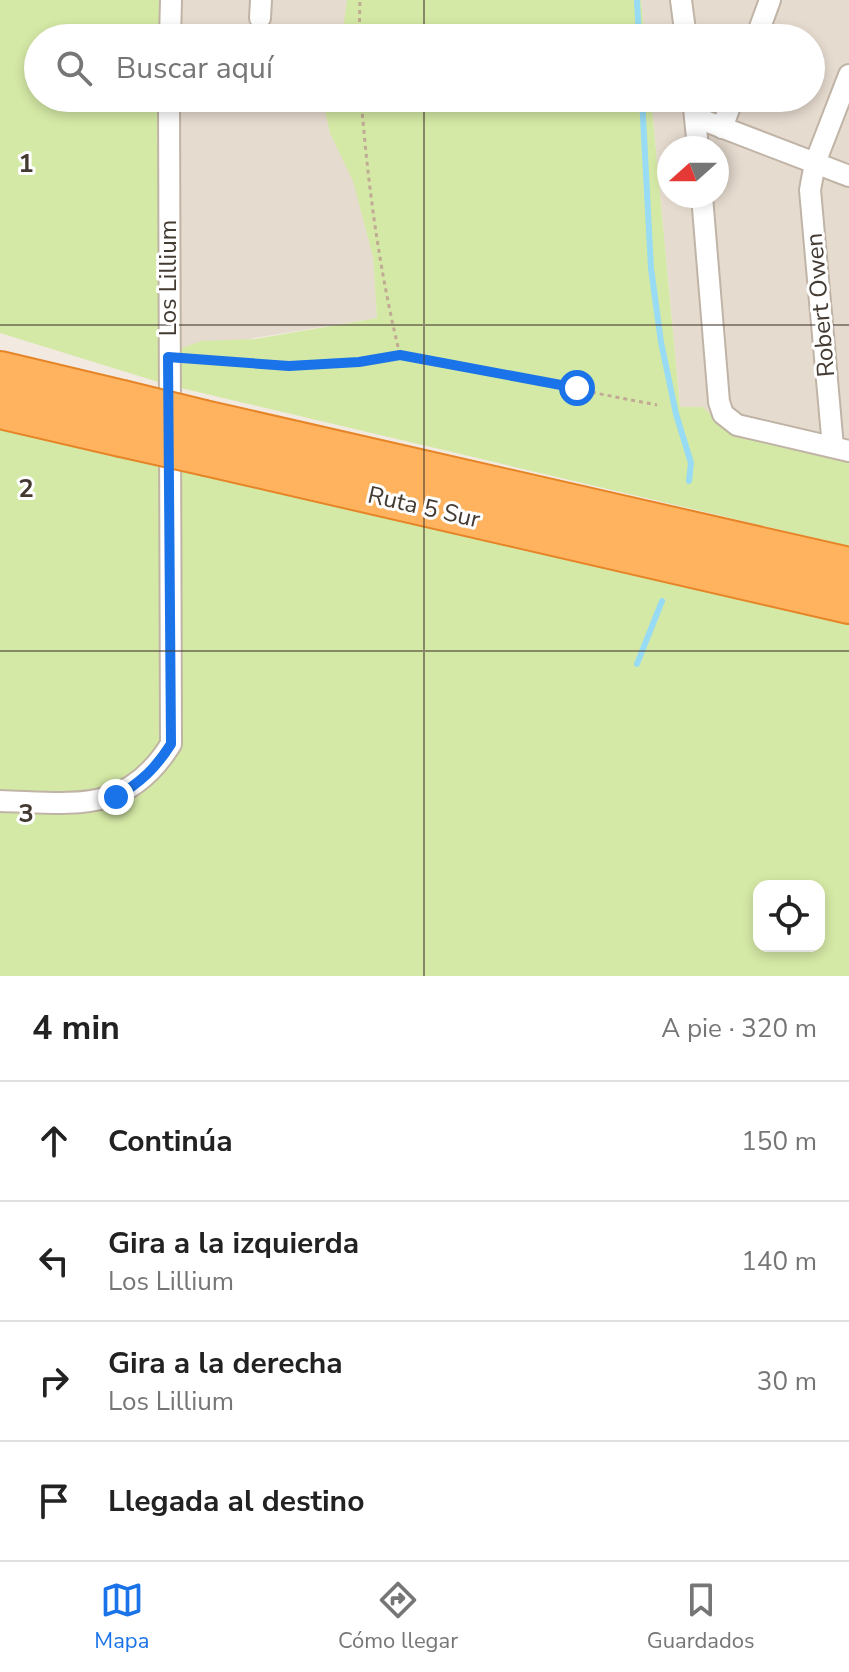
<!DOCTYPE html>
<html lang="es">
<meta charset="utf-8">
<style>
:root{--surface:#fff;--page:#f2f2f2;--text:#222;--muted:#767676;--line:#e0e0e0;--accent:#1a73e8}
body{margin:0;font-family:"Nunito Sans",sans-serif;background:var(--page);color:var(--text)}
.controls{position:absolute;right:24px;bottom:24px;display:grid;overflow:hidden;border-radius:16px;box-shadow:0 4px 12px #0003}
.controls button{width:72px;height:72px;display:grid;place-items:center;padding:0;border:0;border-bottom:2px solid var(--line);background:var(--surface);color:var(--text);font:40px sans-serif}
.compass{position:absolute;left:657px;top:136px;width:72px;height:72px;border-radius:50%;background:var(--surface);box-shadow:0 4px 12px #0003;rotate:249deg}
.stop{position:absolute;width:24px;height:24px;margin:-18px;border:6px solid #1a73e8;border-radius:50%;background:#fff}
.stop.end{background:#1a73e8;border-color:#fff;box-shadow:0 2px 8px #0008}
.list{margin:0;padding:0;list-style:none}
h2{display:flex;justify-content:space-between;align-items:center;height:104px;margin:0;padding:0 32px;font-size:34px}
h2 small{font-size:26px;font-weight:400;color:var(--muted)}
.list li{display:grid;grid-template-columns:52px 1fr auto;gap:24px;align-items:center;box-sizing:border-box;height:120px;padding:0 32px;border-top:2px solid var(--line)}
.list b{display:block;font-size:30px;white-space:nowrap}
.list p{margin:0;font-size:26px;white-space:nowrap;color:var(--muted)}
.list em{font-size:26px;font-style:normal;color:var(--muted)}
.icon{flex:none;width:44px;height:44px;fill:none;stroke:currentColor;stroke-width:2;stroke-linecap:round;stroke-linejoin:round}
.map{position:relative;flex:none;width:849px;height:976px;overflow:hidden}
.search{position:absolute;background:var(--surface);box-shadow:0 4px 12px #0003;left:24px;right:24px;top:24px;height:88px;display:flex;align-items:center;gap:20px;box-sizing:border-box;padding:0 28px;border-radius:44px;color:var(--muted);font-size:30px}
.sheet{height:584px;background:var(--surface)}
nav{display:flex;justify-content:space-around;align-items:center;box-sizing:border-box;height:112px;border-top:2px solid var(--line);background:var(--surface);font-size:22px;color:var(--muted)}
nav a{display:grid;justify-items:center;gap:4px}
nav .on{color:var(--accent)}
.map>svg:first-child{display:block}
.residential{fill:#e6dbcf;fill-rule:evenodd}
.green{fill:#d5e9a6;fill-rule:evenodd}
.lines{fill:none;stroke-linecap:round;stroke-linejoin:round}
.stream{stroke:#98dbf4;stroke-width:6}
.street-casing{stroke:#c0b4a6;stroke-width:24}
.highway-casing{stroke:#e68527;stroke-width:42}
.path{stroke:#c0aa94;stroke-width:3;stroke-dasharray:4 4;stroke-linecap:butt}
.street{stroke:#fff;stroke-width:20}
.highway{stroke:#ffb35f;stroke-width:38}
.highway-bridge-casing{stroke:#e68527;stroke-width:42;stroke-linecap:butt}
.highway-bridge{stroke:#ffb35f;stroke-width:38}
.route{stroke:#1a73e8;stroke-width:10}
.grid{fill:none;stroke:#433a32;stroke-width:2;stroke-opacity:0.55}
.labels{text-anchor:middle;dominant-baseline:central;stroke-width:6;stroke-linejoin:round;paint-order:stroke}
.street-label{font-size:24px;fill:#433a32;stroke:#fff}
.grid-label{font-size:26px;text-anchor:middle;font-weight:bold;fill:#433a32;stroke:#fff;stroke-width:6;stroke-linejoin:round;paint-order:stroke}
</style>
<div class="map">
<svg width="849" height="976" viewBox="0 0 849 976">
<rect width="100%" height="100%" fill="#f2eae1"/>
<!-- residential -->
<g class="residential">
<path d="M179 0H357L360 38H178Z"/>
<path d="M641 0H849V485L684 448 651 98H811V38H645ZM669 148H717V196H669Z"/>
<path d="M176 98H363L377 318 168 352Z"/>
</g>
<!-- green -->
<g class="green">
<path d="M0 0H179L178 38H38V98H176L169 353 201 341 255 339 377 318 373 257 353 181 330 133 325 111 328 98H651L680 407H703L731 435 849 463V546L168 385 0 333Z"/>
<path d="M347 0H641L645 38H342Z"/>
<path d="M0 419 849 619V976H0ZM759 886H819V946H759Z"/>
</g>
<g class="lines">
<!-- stream -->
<g class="stream">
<path d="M637 0 639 38"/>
<path d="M642 98 651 268 661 342 676 414 691 463 689 481"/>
<path d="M637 664 662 601"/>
</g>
<defs>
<g id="street">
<path d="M681 0 686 38"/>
<path d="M260 18 261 0"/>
<path d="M170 38 171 0"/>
<path d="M756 38 770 0"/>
<path d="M693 98 698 148"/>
<path d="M695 117 849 176"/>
<path d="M722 128 733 98"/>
<path d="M702 196 719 402 723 414 737 425 849 451"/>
<path d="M833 447 810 190 815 163 849 75"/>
<path d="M0 801C74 803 127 815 171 744L169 98"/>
</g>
<g id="highway">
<path d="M0 371 122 400"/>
<path d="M0 409 121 437"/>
<path d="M204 420 849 567"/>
<path d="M206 456 849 604"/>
</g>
</defs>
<!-- street casing -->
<use href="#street" class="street-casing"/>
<!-- highway casing -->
<use href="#highway" class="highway-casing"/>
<!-- path -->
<g class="path">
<path d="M359 38 360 0"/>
<path d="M361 98C368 185 379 270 400 355"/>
<path d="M188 359C260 364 328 367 400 355L657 405"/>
</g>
<!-- street -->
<use href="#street" class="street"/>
<!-- highway -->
<use href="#highway" class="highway"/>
<defs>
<g id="highway-bridge">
<path d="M122 400 204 420"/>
<path d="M121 437 206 456"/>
</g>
</defs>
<!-- highway-bridge casing -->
<use href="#highway-bridge" class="highway-bridge-casing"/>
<!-- highway-bridge -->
<use href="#highway-bridge" class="highway-bridge"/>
</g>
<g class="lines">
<!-- route -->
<path class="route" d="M116 797C141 782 156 768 171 744L168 357 289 366 359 362 400 355 577 388"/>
</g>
<!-- grid -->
<path class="grid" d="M424 0V38M424 98V976M0 325H849M0 651H849"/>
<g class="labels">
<!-- street labels -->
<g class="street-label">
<text transform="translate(168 278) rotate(-90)">Los Lillium</text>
<text transform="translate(820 305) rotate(-95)">Robert Owen</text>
<text transform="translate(424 507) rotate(13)">Ruta 5 Sur</text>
</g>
</g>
<g class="grid-label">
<text x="26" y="172">1</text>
<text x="26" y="497">2</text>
<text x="26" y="822">3</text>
</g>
</svg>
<div class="controls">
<button><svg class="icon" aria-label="locate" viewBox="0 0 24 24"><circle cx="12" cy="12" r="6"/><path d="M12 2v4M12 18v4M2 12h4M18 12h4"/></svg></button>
</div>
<svg class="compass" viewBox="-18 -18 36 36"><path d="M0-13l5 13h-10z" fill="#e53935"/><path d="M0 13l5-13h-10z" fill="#767676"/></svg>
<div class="stop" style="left:577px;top:388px"></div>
<div class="stop end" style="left:116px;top:797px"></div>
<div class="search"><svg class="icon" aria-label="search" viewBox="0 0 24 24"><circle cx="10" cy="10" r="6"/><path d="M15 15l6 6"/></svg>Buscar aquí</div>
</div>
<section class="sheet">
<h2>4 min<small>A pie · 320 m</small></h2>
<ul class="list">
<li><svg class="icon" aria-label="ahead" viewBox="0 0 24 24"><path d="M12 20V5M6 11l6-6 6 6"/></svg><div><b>Continúa</b></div><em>150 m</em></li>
<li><svg class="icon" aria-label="left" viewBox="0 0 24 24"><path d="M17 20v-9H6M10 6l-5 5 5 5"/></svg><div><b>Gira a la izquierda</b><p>Los Lillium</p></div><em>140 m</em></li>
<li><svg class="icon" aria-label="right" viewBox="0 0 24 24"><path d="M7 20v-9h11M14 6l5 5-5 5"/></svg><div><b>Gira a la derecha</b><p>Los Lillium</p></div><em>30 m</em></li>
<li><svg class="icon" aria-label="arrive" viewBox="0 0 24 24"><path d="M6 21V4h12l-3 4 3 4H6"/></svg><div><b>Llegada al destino</b></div></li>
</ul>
</section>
<nav>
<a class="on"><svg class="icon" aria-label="map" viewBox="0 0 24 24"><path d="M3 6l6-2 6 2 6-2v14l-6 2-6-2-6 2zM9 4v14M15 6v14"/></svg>Mapa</a>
<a><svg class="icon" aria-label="directions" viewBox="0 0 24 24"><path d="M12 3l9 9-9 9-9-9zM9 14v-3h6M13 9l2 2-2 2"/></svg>Cómo llegar</a>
<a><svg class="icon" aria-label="saved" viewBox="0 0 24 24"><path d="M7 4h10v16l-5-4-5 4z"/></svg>Guardados</a>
</nav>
